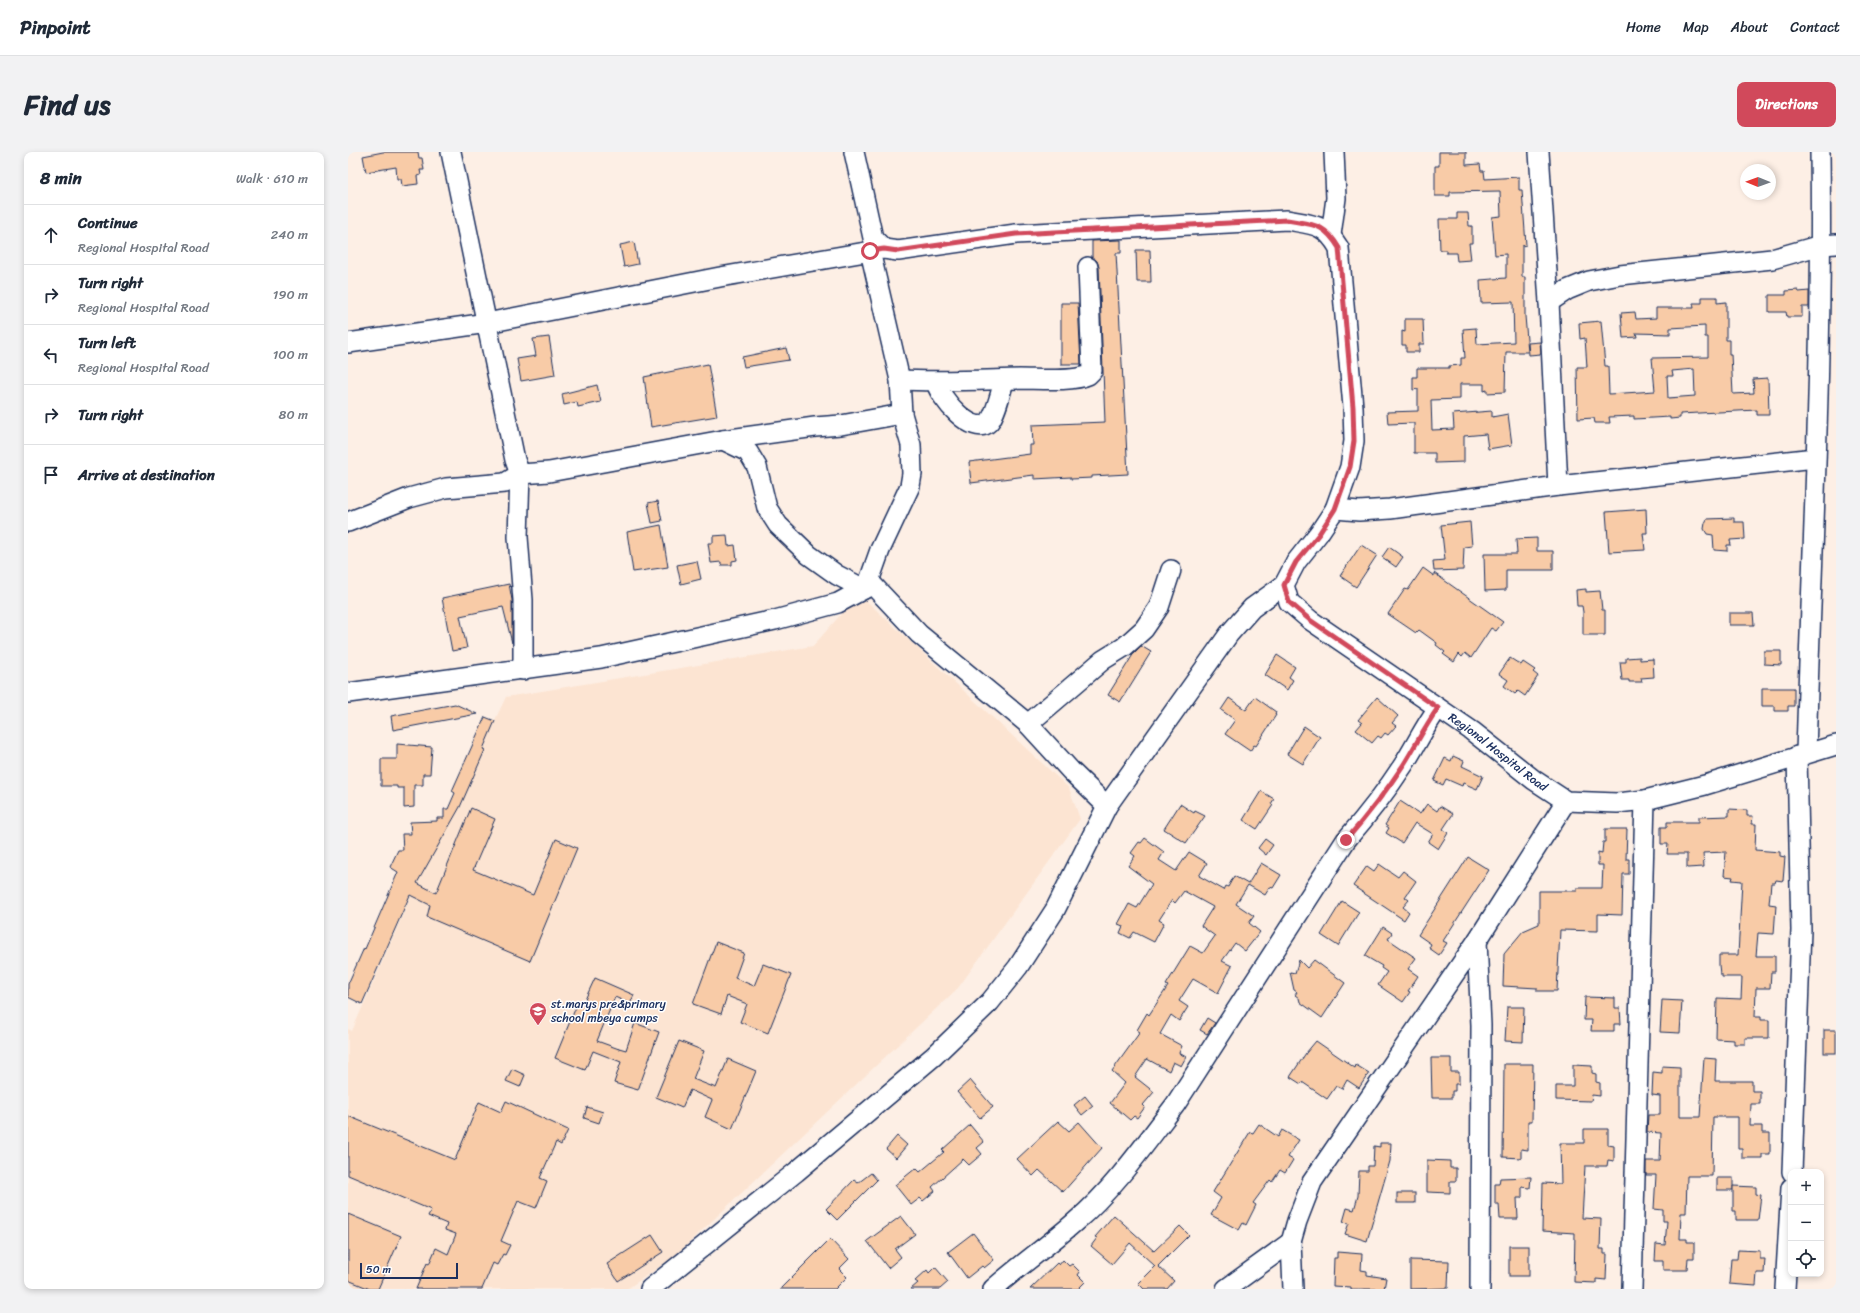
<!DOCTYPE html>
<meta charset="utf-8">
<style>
:root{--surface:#fff;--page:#f2f2f3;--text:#1f2937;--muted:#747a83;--line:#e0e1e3;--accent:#d1495b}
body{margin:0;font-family:Sriracha,sans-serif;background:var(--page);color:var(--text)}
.controls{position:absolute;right:12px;bottom:12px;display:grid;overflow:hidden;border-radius:8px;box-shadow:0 2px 6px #0003}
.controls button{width:36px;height:36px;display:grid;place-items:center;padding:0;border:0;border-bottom:1px solid var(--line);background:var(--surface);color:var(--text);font:20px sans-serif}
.compass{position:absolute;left:1392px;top:12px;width:36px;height:36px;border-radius:50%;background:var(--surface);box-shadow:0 2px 6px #0003;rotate:271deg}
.scale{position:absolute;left:12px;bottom:10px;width:98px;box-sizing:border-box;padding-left:4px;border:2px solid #1b2f5e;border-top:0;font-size:11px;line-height:14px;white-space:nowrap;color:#1b2f5e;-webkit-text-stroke:3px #fff;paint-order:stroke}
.stop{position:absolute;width:12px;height:12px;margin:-9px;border:3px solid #d1495b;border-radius:50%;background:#fff}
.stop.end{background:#d1495b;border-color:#fff;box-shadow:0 1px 4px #0008}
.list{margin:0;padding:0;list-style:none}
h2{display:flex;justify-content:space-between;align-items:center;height:52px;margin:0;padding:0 16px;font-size:17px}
h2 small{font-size:13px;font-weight:400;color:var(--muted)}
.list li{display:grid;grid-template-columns:26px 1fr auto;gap:12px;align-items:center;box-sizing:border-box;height:60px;padding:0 16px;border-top:1px solid var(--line)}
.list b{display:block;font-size:15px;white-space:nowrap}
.list p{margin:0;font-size:13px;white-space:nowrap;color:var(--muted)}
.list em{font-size:13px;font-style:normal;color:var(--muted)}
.icon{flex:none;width:22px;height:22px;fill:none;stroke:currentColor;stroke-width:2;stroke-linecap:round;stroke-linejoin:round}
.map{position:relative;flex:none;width:1488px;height:1137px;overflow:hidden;border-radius:8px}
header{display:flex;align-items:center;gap:24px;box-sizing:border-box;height:56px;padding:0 20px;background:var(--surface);border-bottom:1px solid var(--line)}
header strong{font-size:19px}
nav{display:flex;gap:22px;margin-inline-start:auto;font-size:14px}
.intro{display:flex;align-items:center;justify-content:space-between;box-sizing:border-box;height:96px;padding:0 24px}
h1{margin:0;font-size:28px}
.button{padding:10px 18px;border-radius:8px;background:var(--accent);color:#fff;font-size:14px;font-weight:700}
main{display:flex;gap:24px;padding:0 24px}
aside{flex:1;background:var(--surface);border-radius:8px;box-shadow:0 2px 6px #0003}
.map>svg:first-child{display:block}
.built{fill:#fce4d2}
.building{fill:#f8cba7;stroke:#1b2f5e;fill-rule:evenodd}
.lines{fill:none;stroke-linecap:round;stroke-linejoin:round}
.minor-casing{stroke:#1b2f5e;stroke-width:22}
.minor{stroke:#fff;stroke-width:19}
.route{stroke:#d1495b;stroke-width:5}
.labels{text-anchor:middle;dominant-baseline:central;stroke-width:3;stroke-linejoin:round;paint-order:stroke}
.street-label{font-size:12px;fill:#1b2f5e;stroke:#fff}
.poi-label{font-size:12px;fill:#1b2f5e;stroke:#fff;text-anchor:start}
</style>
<header>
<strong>Pinpoint</strong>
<nav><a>Home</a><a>Map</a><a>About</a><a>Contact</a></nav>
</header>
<div class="intro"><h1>Find us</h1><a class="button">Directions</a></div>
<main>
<aside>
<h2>8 min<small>Walk · 610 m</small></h2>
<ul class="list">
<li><svg class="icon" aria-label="ahead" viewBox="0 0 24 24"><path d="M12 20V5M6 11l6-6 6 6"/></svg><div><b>Continue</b><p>Regional Hospital Road</p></div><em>240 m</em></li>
<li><svg class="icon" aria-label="right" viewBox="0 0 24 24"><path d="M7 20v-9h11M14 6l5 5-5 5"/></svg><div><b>Turn right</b><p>Regional Hospital Road</p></div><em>190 m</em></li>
<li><svg class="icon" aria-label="left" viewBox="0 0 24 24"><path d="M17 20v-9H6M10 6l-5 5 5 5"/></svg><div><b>Turn left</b><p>Regional Hospital Road</p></div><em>100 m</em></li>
<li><svg class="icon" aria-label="right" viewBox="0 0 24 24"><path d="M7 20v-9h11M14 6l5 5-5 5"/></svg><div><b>Turn right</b></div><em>80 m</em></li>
<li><svg class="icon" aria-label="arrive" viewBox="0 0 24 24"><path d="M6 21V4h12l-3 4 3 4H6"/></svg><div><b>Arrive at destination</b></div></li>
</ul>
</aside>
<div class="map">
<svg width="1488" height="1137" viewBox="0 0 1488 1137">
<rect width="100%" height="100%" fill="#fdefe5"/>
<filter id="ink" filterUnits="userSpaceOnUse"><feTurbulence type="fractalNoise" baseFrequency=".025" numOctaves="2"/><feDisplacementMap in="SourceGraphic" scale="8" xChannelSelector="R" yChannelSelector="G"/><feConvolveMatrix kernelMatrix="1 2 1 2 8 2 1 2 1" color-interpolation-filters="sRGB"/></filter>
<g filter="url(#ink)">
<!-- built -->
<path class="built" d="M511 442 721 636 732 667 610 836 327 1104 279 1137H0V877L4 879 68 732 158 545 465 494Z"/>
<!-- building -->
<g class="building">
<path d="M35 0H70L71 6H74L76 18H72L73 23 69 24 70 32 54 34 53 27H49L48 15 18 20 15 4Z"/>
<path d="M1091 0H1118V13L1132 12 1133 19H1136L1137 27 1171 25V38H1174L1178 93 1174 94V125H1177V164L1180 200H1158L1157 240 1139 241V238L1136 239V232H1112V247L1083 248 1084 278 1106 277 1105 262 1144 259V265L1160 262 1164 293 1140 297 1138 282 1116 284V310L1087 311V301H1066V271L1040 272 1039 260 1070 259V237L1065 238V225H1069V216H1101V214L1113 213V206H1117L1115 177 1128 176 1129 192 1166 190 1165 150 1133 151 1132 128 1158 126V102L1147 103 1144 65 1153 64 1152 39 1102 40V44H1087V14H1091Z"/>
<path d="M1109 61H1120L1121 74H1124V91H1121L1123 108 1109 109 1108 101H1098V98H1092L1091 67H1109Z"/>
<path d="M773 88V101H768L780 322 744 324V326L723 327V325L686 327V323L623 331 621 310 682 302V293H685L684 273 757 270 751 115 749 109 744 105V89Z"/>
<path d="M286 90 290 112 276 115 272 93Z"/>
<path d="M788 98H802L803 130H789Z"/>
<path d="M1450 138 1451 140 1461 139V155H1454V165H1439L1438 160H1421V143H1438V139Z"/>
<path d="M1354 145H1369V151L1378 150V188H1381V202H1383L1385 242 1406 241 1405 227 1420 226 1421 263H1409V258L1332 262V266L1322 267V265L1286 267V264L1261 265 1262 271H1247L1246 266 1230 267 1229 215H1239L1237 186 1232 187 1231 171 1253 169 1257 214H1260L1261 242 1307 239 1304 206 1360 205V185H1357V174L1322 176V182L1288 181 1289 185 1275 186 1273 161 1287 160 1288 167 1308 166V156H1346L1345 151H1354ZM1346 217 1347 244 1320 246 1319 224H1325L1324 219Z"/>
<path d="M713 151H730L733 212H713Z"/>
<path d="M1057 167H1075L1076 192H1071V200H1058V193H1054V179L1057 180Z"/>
<path d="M201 185 207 223 173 229 169 207 188 204 185 187Z"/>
<path d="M1192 190 1193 202 1181 203 1180 191Z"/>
<path d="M438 196 441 208 396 215 394 205Z"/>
<path d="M360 212 369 264 303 275 296 225Z"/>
<path d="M249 233 253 250 230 255 229 250 216 253 214 242Z"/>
<path d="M310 349 314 369 304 371 300 351Z"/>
<path d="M1298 357 1299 381H1295L1297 398 1261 400 1258 360Z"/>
<path d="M1386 366V370H1396L1397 387 1382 388 1383 393H1379V399L1366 398 1365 383 1359 382 1356 377 1357 371 1359 367Z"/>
<path d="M1122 370 1124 394 1116 395 1115 418 1086 419 1085 409 1097 408 1093 373Z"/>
<path d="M313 373 320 415 285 420 279 380Z"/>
<path d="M379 383 380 394 387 393 389 408 384 409V413H373V410L363 411 360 391H365V384Z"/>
<path d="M1189 386V399H1205V418H1158V438L1137 439 1136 402H1169L1168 387Z"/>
<path d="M1013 393 1029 403 1008 435 992 424Z"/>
<path d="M1041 395 1055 405 1048 415 1034 405Z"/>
<path d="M349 409 353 427 333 432 329 413Z"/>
<path d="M1075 416 1086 424V421L1155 470 1148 479 1143 476 1123 506 1117 501 1114 505 1111 502 1106 510 1095 502 1097 500 1088 493 1089 491 1071 478 1068 481 1040 462 1057 437 1060 438Z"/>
<path d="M161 432 164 448V491L155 455 112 464 119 496 104 499 94 446Z"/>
<path d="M1238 437V440L1252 439 1254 458H1257V483H1235V460L1234 454H1229L1228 438Z"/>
<path d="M1381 461H1405L1406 473H1381Z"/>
<path d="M793 494 803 500 772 550 760 543 786 501Z"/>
<path d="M1416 499H1433V513L1416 512Z"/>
<path d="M929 503 947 515 941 525 945 528 939 538 917 523Z"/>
<path d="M1292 505V508L1305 507 1306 525 1293 526 1294 530H1281V528H1274L1272 510H1278V506Z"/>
<path d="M1162 506 1173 513 1175 510 1187 518 1185 520 1190 524 1177 544 1170 539 1167 542 1156 534 1160 528 1151 522Z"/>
<path d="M1414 536H1446V554H1440V559H1427V554H1414Z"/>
<path d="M907 545 928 560 927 562 928 563 908 594 906 593 902 599 877 582 887 568 873 558 881 546 898 558Z"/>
<path d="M1029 545 1050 564 1044 571 1048 574 1040 583 1037 581 1033 586 1030 584 1024 591 1008 578 1014 571 1010 568Z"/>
<path d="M107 552 129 562 45 578 43 564Z"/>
<path d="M137 565 147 569 135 597 137 598 112 655 69 731 88 741 123 656 147 667 125 718 185 743 208 687 229 696 182 809 79 765 82 753 62 743 14 852 0 845V832L16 796 17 797 50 720 42 715 50 698H55L54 682H63L62 670 89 669V666H96V657H100L107 641 104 639Z"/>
<path d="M956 574 972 585 955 612 939 602Z"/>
<path d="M49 592 84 595 82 622H75V633H66V655L56 656V636H49V634H33V607H49Z"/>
<path d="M1105 604 1116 609 1114 614 1135 624 1129 637 1115 631 1114 634 1098 627 1095 633 1086 629 1097 606 1103 609Z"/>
<path d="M913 639 926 647 923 652 925 653 909 677 895 668Z"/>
<path d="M1052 649 1072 662 1079 652 1089 659 1092 654 1105 662 1095 677 1100 681 1090 697 1080 690 1085 682 1067 671 1054 691 1038 681 1041 676 1037 673Z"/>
<path d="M832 652 846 661 847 659 857 664 838 691 816 677Z"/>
<path d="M1381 657 1399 658V664H1405L1404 672H1408L1407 698 1432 700V704L1437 705 1435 729 1428 728 1427 731H1423L1421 752 1428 753 1426 782 1410 781 1408 804H1427V820H1423L1422 836H1408L1407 865H1413V868H1421V886H1397V892H1386V888L1368 887 1369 846 1393 847 1394 825H1374V822H1372L1371 813V803H1390L1394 729 1384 728 1385 725 1376 724 1378 700 1355 701 1356 715 1339 716V702H1319L1320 692H1313V675H1319V670H1351V665L1381 664Z"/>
<path d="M1257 677H1279L1278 707H1281V722H1275L1274 763 1250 762V779L1212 778 1209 839H1189V836L1155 834 1156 802 1175 779 1191 772V739H1229V736H1254L1255 713H1250V700L1254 701 1255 690H1257Z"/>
<path d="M797 686 816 700 811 708 828 719 841 700 859 711 851 724 876 738 878 734 880 735 886 724 900 732 913 711 933 723 925 736 922 735 917 743 900 733 888 752 906 764 901 771 912 780 897 799 887 791 874 809 884 814 870 841 845 827 831 849 840 855 831 869 823 863 812 882 834 894 831 901 838 905 833 914 825 910 821 919 799 907 787 925 806 940 795 953 797 955 789 966 786 964 782 968 762 951 777 931 764 919 792 880 789 878 799 861 801 863 820 834 818 833 842 794 855 801 867 784 853 774 865 755 836 739 827 751 824 748 811 768 816 771 806 790 786 780 782 786 772 781 775 774 770 772 781 752 789 756 804 732 780 714 787 704 783 701 791 690 793 691Z"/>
<path d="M917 687 925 693 918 703 910 696Z"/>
<path d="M1120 705 1141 718 1095 789 1099 791 1091 803 1081 796 1083 792 1070 783Z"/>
<path d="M1031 712 1050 725 1055 719 1068 729 1057 745 1061 748 1055 755 1061 760 1056 768 1005 734 1019 714 1026 719Z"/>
<path d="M994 749 1011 760 990 794 973 783Z"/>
<path d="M1035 775 1044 781 1040 787 1068 806 1060 817 1070 824 1060 839 1062 840 1055 850 1030 833 1039 820 1033 816 1034 814 1017 804Z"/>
<path d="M368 790 396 801 387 826 406 834 415 812 443 823 420 881 392 870 399 852 379 844 373 862 345 852Z"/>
<path d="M951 808 959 816 966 808 997 831 974 866 952 850 951 846 947 843 949 840 946 838 942 820 947 821Z"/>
<path d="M247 826 286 843 282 852 267 845 249 889 271 897V896L278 898 287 871 311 880 290 938 266 931 273 910 245 899 237 918 207 906 230 850 235 852Z"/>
<path d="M1237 845 1267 846V856H1272L1273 872H1266V879H1243L1244 868H1236Z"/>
<path d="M1314 848 1334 849 1332 881 1312 880Z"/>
<path d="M1159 855H1176L1175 890 1157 889Z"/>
<path d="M859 866 867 871 859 882 852 878Z"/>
<rect x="1476" y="878" width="12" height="23"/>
<path d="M331 889 356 899 345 927 368 936 380 907 408 919 384 977 357 965 364 948 342 938 334 956 308 945Z"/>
<path d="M968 889 1007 916 1008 913 1021 921 1011 936 999 928 994 937 988 934 979 947 954 930 953 932 942 925 958 901Z"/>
<path d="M1083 906H1103V920H1111V932H1107V939H1104V946H1084Z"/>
<path d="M1356 906 1368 907 1367 929H1404V939H1412V952H1403L1402 974H1414V981H1422V1002H1414V1006H1394V996H1390V965H1365L1364 1024H1339L1338 1061H1333L1332 1087H1339V1090H1346V1106H1340L1339 1118H1315V1109H1307L1308 1092 1317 1093 1319 1069H1315V1058L1306 1057 1308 1023H1298V1009H1312L1313 981 1299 980 1300 963H1312V944L1304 943 1305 920 1314 921V914L1332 915V965H1352Z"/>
<path d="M1156 912H1185L1184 969H1180V998L1173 997V1006L1155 1005Z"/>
<path d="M1225 913 1244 914V921L1248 922V930L1252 931V944L1244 943 1243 949 1208 948V934H1225Z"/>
<path d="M164 917 177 923 172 935 158 929Z"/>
<path d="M622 928 645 955 632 966 609 940Z"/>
<path d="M737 944 745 954 734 963 726 953Z"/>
<path d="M158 949 220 978 213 993 208 990 192 1026 199 1029 188 1056 170 1049 153 1089 162 1093 157 1103 155 1102 149 1113 145 1111 134 1137H68L79 1111 81 1112 88 1096 100 1102 108 1082 97 1078 99 1072 80 1064 83 1058 0 1023V964L107 1008 131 950 153 960Z"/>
<path d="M239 955 255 960 251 971 236 966Z"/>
<path d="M710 969 721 979 731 970 754 996 715 1040 691 1018 685 1024 669 1007Z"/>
<path d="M911 972 930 985 934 978 951 988 940 1005 945 1008 937 1021 932 1018 924 1030 922 1028 905 1051 908 1053 898 1073 895 1071 891 1078 863 1063 873 1046 865 1040 902 980 905 981Z"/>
<path d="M622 973 636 990 629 996 634 1002 621 1013 615 1007 584 1035 587 1039 575 1049 572 1046 563 1053 547 1033 568 1016 572 1020 596 1000 594 998Z"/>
<path d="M1236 977H1260V993L1266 994V1009L1260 1008 1259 1014H1237L1234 1066 1253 1067 1252 1097H1256V1102H1259L1258 1128 1248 1127V1131L1226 1130 1227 1081 1194 1079 1195 1031 1213 1032 1212 991H1236Z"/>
<path d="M549 984 559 993 548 1006 538 997Z"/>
<path d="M1032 991H1043L1042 1009 1019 1089 997 1082 1001 1071 995 1070 999 1056 1006 1058 1010 1044 1011 1019H1020V1014H1025L1026 994 1032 995Z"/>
<path d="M1079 1008 1102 1009V1016H1108V1029H1102V1041L1079 1040Z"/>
<path d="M523 1021 529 1028 489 1068 478 1057 506 1028 510 1031Z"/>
<path d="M1183 1025 1182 1036 1174 1035V1046H1169L1170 1067H1152L1151 1052H1147V1032H1151L1152 1026Z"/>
<rect x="1369" y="1026" width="16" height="12"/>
<path d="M1385 1034 1408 1035V1042L1413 1043 1410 1068H1388V1059H1385Z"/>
<rect x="1049" y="1041" width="18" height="10"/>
<path d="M0 1062 53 1084 30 1137H22L0 1128Z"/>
<path d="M766 1063 806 1099 832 1074 841 1083 810 1114 826 1129 819 1137H796L790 1131 807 1114 782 1091 764 1112 743 1094 749 1086 747 1085Z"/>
<path d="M553 1064 567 1082 547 1097 553 1105 540 1116 519 1089Z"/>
<path d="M625 1081 646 1108 636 1116 634 1114 619 1126 600 1100Z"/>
<path d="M304 1083 315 1100 270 1129 259 1112Z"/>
<path d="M482 1087 501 1107 491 1117 499 1125 487 1137H432Z"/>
<rect x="1161" y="1094" width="20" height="30"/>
<path d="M1390 1098 1412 1099V1107H1417L1416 1121H1409L1408 1134 1381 1132 1383 1107H1389Z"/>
<path d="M989 1100 1014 1102 1013 1118 1019 1119V1123L1038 1126 1036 1137H1003V1135L985 1134 986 1106H989Z"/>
<path d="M715 1108 721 1114 724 1112 732 1120 730 1123 737 1130 730 1137H682L709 1111 711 1113Z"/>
<path d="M1062 1108 1101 1109 1100 1136 1062 1137Z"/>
<path d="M587 1115 600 1130 592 1137H563L570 1131 567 1129 579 1118 581 1121Z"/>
</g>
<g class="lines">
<defs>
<g id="minor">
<path d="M103 0 167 308 172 322 201 320 375 288 467 275 493 273 554 262"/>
<path id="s1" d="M506 0 525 86 536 97 550 99 668 82 939 68C966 73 976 71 991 96L1005 255 1006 289 1002 315 987 357 971 381 948 410 936 433 941 450 962 468 1124 579 1186 628 1218 649 1269 651 1297 648 1357 633 1488 593"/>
<path d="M1191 0 1201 150 1210 334"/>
<path d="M983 83 988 46 986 0"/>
<path d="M1201 150 1219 138 1241 129 1272 123 1424 107 1473 93 1488 92"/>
<path d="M0 191 139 171 372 125 535 97"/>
<path d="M552 228C592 230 632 228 672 227 689 227 725 230 740 223 741 222 743 220 744 219L740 115"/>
<path d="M588 230C591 245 625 286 641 270 648 262 653 239 656 229"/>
<path d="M375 288 400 300 409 315 419 356 430 373 461 403 489 423 516 437"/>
<path d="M172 322 170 385 175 448V518"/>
<path d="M987 357 1011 359 1042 357 1210 334 1467 306"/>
<path d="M0 370 61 346 98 336 157 331 172 322"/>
<path d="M521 429 571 482 680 572 723 619 759 654"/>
<path d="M0 541 253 506 427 468 490 451 516 437 521 429 532 398 562 334 564 322 563 293 554 262 552 228 522 99"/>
<path d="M680 572 755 508 776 495 796 477 811 455 823 418"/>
<path d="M1458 601C1464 401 1475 201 1472 0"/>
<path d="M1129 789 1133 873 1132 1137"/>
<path d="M1444 1020 1453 778 1449 604"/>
<path d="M302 1137 448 1020 586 904 642 850 670 815 707 758 759 654 881 482 904 456 936 433"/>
<path d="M645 1137C672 1113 701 1093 728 1069 764 1039 798 991 827 953L998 688C1019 664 1039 638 1056 612 1068 593 1077 574 1090 556"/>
<path d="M878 1137 943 1090"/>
<path d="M945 1137 943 1090 949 1069 964 1030 1129 789 1218 649"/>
<path d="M1284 1137 1297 648"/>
<path d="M1437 1137 1443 1036"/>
</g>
</defs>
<!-- minor casing -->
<use href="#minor" class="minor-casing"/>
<!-- minor -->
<use href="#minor" class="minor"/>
</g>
</g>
<g class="lines" filter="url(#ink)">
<!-- route -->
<path class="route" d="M522 99 536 97 550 99 668 82 939 68C966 73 976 71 991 96L1005 255 1006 289 1002 315 987 357 971 382 948 410 936 433 941 450 962 468 1090 556C1077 574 1068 593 1056 612 1039 638 1019 664 998 688"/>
</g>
<!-- icons -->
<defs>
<symbol id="school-pin" viewBox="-11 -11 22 30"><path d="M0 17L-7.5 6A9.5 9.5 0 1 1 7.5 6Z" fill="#d1495b" stroke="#fff"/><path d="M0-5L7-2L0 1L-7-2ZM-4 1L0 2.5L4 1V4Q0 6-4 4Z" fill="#fff"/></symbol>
</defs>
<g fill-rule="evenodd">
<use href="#school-pin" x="180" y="849" width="20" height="27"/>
</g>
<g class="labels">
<!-- street labels -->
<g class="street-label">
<text stroke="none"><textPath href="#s1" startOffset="1202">Regional Hospital Road</textPath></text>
</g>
<!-- poi labels -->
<g class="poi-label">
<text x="203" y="852">st.marys pre&amp;primary<tspan x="203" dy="14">school mbeya cumps</tspan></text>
</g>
</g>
</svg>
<div class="controls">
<button>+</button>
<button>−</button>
<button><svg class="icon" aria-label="locate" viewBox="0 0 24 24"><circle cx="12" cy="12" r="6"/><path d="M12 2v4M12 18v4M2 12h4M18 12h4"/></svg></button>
</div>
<svg class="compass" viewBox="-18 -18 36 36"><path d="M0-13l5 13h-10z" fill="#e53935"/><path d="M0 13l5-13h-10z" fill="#747a83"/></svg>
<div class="scale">50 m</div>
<div class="stop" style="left:522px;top:99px"></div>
<div class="stop end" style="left:998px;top:688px"></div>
</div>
</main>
